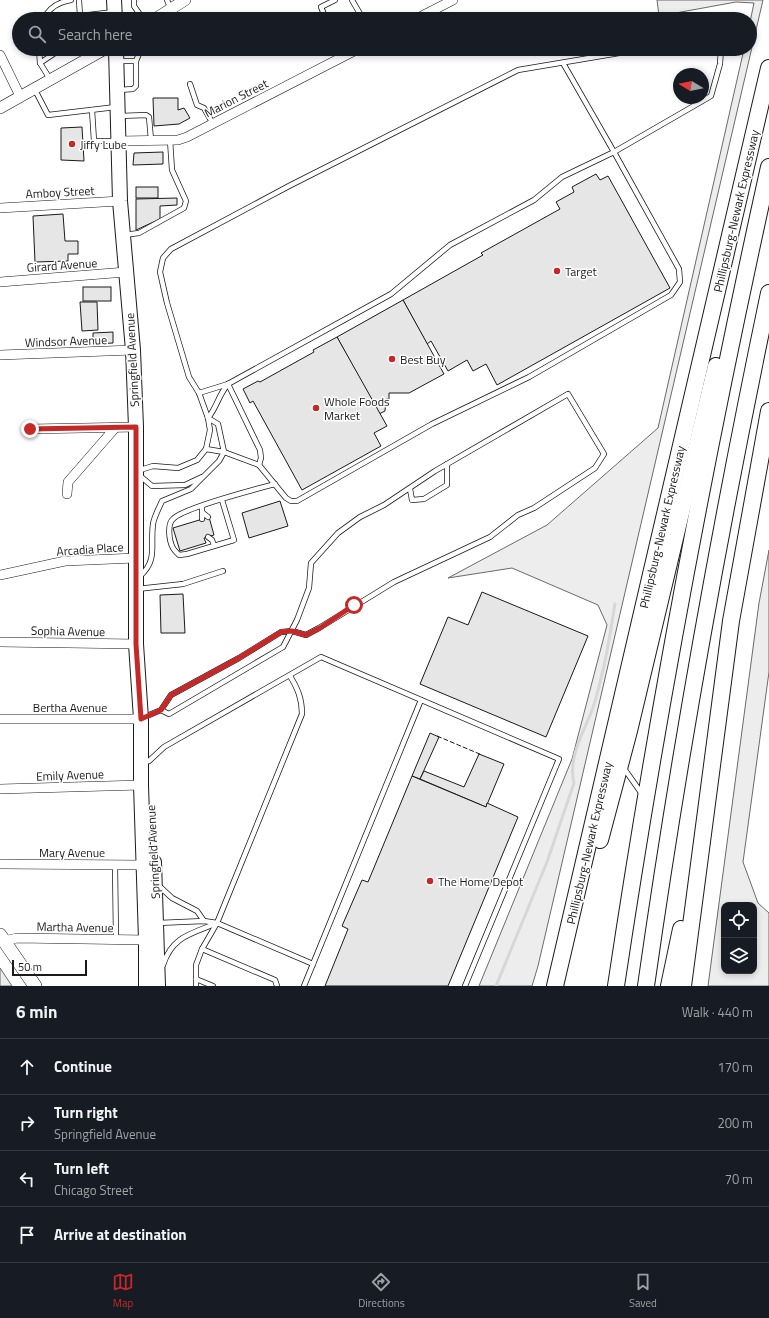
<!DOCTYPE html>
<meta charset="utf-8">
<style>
:root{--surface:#171b24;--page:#242831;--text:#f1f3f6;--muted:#9ea1a6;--line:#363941;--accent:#c62828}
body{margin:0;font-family:"Titillium Web",sans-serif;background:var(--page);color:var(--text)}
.controls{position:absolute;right:12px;bottom:12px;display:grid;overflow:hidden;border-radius:8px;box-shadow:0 2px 6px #0003}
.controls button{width:36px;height:36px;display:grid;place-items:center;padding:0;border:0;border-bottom:1px solid var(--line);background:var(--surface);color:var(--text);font:20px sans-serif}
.compass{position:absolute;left:673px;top:68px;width:36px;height:36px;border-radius:50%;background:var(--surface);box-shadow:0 2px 6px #0003;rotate:280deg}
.scale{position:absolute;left:12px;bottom:10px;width:75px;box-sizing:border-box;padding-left:4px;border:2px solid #1a1a1a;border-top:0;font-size:11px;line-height:14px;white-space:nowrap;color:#1a1a1a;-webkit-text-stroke:3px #fff;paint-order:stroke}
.stop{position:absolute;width:12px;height:12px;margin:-9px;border:3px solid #c62828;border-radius:50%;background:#fff}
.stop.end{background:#c62828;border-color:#fff;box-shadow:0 1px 4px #0008}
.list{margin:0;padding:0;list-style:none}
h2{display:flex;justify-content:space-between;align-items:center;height:52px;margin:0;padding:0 16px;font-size:17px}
h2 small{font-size:13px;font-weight:400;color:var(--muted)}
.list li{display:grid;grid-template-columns:26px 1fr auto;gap:12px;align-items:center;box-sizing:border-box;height:56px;padding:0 16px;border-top:1px solid var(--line)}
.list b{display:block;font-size:15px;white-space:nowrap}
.list p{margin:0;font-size:13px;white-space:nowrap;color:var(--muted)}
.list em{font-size:13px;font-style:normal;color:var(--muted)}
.icon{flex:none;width:22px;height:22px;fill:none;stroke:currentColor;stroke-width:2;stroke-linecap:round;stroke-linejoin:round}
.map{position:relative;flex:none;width:769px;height:986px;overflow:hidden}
.search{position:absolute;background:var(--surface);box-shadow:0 2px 6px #0003;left:12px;right:12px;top:12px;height:44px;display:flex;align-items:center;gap:10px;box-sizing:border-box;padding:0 14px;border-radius:22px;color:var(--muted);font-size:15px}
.sheet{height:276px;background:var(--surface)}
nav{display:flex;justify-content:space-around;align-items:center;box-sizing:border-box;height:56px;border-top:1px solid var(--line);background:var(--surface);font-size:11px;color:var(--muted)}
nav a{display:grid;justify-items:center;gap:2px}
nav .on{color:var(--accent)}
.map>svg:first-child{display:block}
.green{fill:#ededed;stroke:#6a6a6a;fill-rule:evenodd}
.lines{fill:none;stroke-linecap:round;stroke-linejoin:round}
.stream{stroke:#d7d7d7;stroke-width:3}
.building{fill:#e6e6e6;stroke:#1a1a1a}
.service-casing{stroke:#1a1a1a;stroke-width:6}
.minor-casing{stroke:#1a1a1a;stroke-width:10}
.tertiary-casing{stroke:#1a1a1a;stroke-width:12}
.secondary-casing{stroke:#1a1a1a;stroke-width:14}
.primary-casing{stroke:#1a1a1a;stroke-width:16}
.motorway-casing{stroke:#1a1a1a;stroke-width:18}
.service{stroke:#fff;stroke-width:4.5}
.minor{stroke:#fff;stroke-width:9}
.tertiary{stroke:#fff;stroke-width:11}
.secondary{stroke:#fff;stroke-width:13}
.primary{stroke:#fff;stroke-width:14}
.motorway{stroke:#fff;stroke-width:16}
.fence{stroke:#1a1a1a;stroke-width:1;stroke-dasharray:5 2;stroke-linecap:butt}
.route{stroke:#c62828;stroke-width:5}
.poi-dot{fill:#c62828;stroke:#fff;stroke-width:1.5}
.labels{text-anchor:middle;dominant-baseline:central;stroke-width:3;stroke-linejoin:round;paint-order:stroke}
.street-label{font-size:12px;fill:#1a1a1a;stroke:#fff}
.poi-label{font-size:12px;fill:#1a1a1a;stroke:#fff;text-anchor:start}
</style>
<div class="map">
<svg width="769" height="986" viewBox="0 0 769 986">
<rect width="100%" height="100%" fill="#fff"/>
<!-- green -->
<g class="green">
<path d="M657 0H763L538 966 532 986H479L572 759 607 625 598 605 512 568 448 578 547 525 658 428 744 49H750V22L754 3 736 2 659 16Z"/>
<path d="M769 550V672L743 862 758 903 769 913V986H708L759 603ZM724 905H754V971H724Z"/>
<path d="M0 968 12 986H0Z"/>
</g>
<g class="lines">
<!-- stream -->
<path class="stream" d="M496 986 547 862 574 783C568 759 582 735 591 713 596 700 599 687 602 674 608 651 611 627 615 604"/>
</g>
<!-- building -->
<g class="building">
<path d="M153 98H178V110L184 108 190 118 179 124 154 126Z"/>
<path d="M82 127 84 161 61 160V128Z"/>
<path d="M163 152V164L133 165 134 153Z"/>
<path d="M596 174 600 180 608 176 670 288 497 385 486 364 473 371 467 360 448 371 431 341 427 344 403 300 483 255 481 253 560 209 556 202 574 192 572 187Z"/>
<rect x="136" y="187" width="22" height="11"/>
<path d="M177 198V205L160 206V219L136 230V199Z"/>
<path d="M63 214 65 241H78V254H68V261L35 262 33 216Z"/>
<rect x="83" y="287" width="28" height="14"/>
<path d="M403 300 444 374 409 393H389V399H386L385 411 379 414 337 337Z"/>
<path d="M80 302H97L98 330 82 331Z"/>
<path d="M113 332V343L93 344V333Z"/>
<path d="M337 337 387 426 374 433 381 446 302 490 253 401 250 403 243 389 258 381 260 382 314 352 313 350Z"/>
<path d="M280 501 288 526 249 538 242 513Z"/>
<path d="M209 517 214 535 204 538 206 543 180 551 173 528Z"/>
<path d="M482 592 588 636 546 737 420 684 448 617 468 625Z"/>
<path d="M183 594 185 633H161L160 595Z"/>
<path d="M430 733 439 737 420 779 412 776Z"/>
<path d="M479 754 504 764 486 807 420 779 424 771 464 787Z"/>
<path d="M412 776 486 807 487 803 518 817 448 986H325L348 929 342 926 362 880 368 882Z"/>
</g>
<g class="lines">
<defs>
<g id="service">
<path d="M79 0 80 16 114 12"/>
<path d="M134 0V6L143 19"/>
<path d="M167 0 171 9"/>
<path d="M352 0 363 19"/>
<path d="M44 19C49 7 59 2 71 0"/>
<path d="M326 19 321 7 335 0"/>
<path d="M39 49 40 63 50 79"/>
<path d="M118 61H136"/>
<path d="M40 63 61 49"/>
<path d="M190 84 197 105 204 108 213 124"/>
<path d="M34 88 48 115 116 107"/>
<path d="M119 90 133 89 136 86V61L141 49"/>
<path d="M92 110 94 141H117"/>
<path d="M120 116 146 115 149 117 151 140"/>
<path d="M124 235 139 233 184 208 186 201 172 170 170 140"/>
<path d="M228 384 260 450 261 458 259 465"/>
<path d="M199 393 228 384 391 294 450 245 534 200 562 177 614 152 563 63"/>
<path d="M208 418C217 407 218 396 228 384"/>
<path d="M206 449 224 452 259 465 286 498 291 501H297L432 424 529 377 671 295 680 282 679 269 614 152 711 96 720 64 721 49"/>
<path d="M137 471 153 466 178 468 197 460 206 449 210 430 208 418 199 393 189 377 167 303 160 272 163 258 171 249 289 186 518 70 643 49"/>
<path d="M139 475 152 486 185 485 202 477"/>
<path d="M410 489 412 500 424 499 447 485V464"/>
<path d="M222 500 234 540 187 554 179 555C177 553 174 550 173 548 169 541 167 524 173 519 183 508 256 489 275 484"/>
<path d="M202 507V519"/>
<path d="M203 513 208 517"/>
<path d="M208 537 212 540 214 545"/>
<path d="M140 576C158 560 150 546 153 524 154 517 159 508 162 501L191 489 219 461 224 452 218 424 208 418"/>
<path d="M137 589 183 584 223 571"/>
<path d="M142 718 161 710 171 695 239 658 281 632 292 631 306 635 319 628 394 582 490 537 518 515 534 508 595 468 604 454 568 394 435 471 384 505 360 517 338 533 311 563 309 588 297 620 283 647 169 714 161 710"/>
<path d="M149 761 164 747 321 657 559 759 465 986"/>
<path d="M623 767 642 794"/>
<path d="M115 865 116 939"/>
<path d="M158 885 172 898 197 911 204 921"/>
<path d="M158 923 204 921 217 923 313 964"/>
<path d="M202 949 217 923 302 714C302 699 298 689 290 676"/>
<path d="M163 965C172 937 190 934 215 924"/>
<path d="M196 979 213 986"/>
<path d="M196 986V965L202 949 275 980 277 986"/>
<path d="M304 986 421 700"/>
</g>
<g id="minor">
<path d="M416 19 453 0"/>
<path d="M0 55 20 96"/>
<path d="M119 141 178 140 187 137 358 49"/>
<path d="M0 208 120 201"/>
<path d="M0 282 126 272"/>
<path d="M0 355 133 350"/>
<path d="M30 429 136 427"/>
<path d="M67 494 68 482 115 428"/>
<path d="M0 575 65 561 136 558"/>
<path d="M0 642 136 644"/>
<path d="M0 719H141"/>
<path d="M0 789 141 785"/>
<path d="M0 864 144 865"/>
<path d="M4 941 17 938 146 940"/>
</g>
<g id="tertiary">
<path d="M155 19 185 0"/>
<path d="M0 108 105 49"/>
</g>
<path id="secondary" d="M0 935 35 986"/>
<g id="primary">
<path d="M114 0 115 19"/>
<path d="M116 49 120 201 133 350 136 427V644L141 719V785L146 940V986"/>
<path d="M154 862 158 986"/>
</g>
<g id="motorway">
<path d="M600 840 629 731 716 366"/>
<path d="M555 986 769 68"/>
<path d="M616 986C657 712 709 438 769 167"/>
<path d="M646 986C679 754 721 522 769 293"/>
<path d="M669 986 681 929"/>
<path d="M683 986 731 621 769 411"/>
</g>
</defs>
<!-- service casing -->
<use href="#service" class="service-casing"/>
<!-- minor casing -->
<use href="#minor" class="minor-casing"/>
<!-- tertiary casing -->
<use href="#tertiary" class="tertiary-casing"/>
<!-- secondary casing -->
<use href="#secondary" class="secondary-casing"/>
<!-- primary casing -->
<use href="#primary" class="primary-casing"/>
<!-- motorway casing -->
<use href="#motorway" class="motorway-casing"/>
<!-- service -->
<use href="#service" class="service"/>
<!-- minor -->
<use href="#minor" class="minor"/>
<!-- tertiary -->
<use href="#tertiary" class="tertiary"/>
<!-- secondary -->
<use href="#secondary" class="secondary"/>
<!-- primary -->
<use href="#primary" class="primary"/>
<!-- motorway -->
<use href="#motorway" class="motorway"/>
<!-- fence -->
<path class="fence" d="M437 736 482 755"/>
</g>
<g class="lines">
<!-- route -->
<path class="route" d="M30 429 136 427V644L141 719 161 710 171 695 239 658 281 632 292 631 306 635 320 628 354 605"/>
</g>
<!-- markers -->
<g class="poi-dot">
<circle cx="72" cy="144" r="4"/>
<circle cx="557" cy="271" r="4"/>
<circle cx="392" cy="359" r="4"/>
<circle cx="316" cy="408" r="4"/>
<circle cx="430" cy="881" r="4"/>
</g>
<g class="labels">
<!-- street labels -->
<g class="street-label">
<text transform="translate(236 98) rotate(-27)">Marion Street</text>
<text transform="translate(60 192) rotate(-3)">Amboy Street</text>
<text transform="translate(736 211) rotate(-77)">Phillipsburg-Newark Expressway</text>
<text transform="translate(62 265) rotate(-4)">Girard Avenue</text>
<text transform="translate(66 341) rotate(-2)">Windsor Avenue</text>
<text transform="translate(132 360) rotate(-93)">Springfield Avenue</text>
<text transform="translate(662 527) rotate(-77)">Phillipsburg-Newark Expressway</text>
<text transform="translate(90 549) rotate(-4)">Arcadia Place</text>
<text transform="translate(68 631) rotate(1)">Sophia Avenue</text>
<text x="70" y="707">Bertha Avenue</text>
<text transform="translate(70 775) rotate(-2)">Emily Avenue</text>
<text transform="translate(589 843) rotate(-77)">Phillipsburg-Newark Expressway</text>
<text x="72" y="852">Mary Avenue</text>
<text transform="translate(153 852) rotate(-93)">Springfield Avenue</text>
<text transform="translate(75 927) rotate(1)">Martha Avenue</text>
</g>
<!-- poi labels -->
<g class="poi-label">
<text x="80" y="144">Jiffy Lube</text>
<text x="565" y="271">Target</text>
<text x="400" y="359">Best Buy</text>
<text x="324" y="401">Whole Foods<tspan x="324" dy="14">Market</tspan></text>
<text x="438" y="881">The Home Depot</text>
</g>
</g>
</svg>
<div class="controls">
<button><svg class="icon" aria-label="locate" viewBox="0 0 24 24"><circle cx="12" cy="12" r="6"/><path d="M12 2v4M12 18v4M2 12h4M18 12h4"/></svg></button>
<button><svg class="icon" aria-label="layers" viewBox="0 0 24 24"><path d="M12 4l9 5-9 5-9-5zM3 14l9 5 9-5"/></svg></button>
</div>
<svg class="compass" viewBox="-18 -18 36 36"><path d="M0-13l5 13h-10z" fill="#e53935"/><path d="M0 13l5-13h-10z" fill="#9ea1a6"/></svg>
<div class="scale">50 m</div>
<div class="stop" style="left:354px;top:605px"></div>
<div class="stop end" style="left:30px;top:429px"></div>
<div class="search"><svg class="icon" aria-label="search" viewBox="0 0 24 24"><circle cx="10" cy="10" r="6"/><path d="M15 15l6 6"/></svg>Search here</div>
</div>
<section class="sheet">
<h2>6 min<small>Walk · 440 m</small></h2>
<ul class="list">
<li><svg class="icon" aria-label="ahead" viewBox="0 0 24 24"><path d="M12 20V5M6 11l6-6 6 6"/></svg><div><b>Continue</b></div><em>170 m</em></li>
<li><svg class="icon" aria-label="right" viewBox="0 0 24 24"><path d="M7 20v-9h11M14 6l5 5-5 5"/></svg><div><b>Turn right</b><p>Springfield Avenue</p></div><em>200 m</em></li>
<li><svg class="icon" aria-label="left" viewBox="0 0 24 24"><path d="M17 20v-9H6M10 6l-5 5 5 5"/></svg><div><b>Turn left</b><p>Chicago Street</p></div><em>70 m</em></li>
<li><svg class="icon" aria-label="arrive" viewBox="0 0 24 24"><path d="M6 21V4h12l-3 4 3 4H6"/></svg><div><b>Arrive at destination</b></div></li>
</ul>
</section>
<nav>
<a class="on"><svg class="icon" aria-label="map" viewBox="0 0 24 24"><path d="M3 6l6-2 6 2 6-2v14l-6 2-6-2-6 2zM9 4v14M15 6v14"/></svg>Map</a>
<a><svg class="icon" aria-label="directions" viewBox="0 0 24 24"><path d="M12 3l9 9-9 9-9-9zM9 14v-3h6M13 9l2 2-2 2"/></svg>Directions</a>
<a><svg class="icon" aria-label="saved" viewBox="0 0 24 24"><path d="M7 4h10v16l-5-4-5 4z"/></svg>Saved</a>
</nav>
